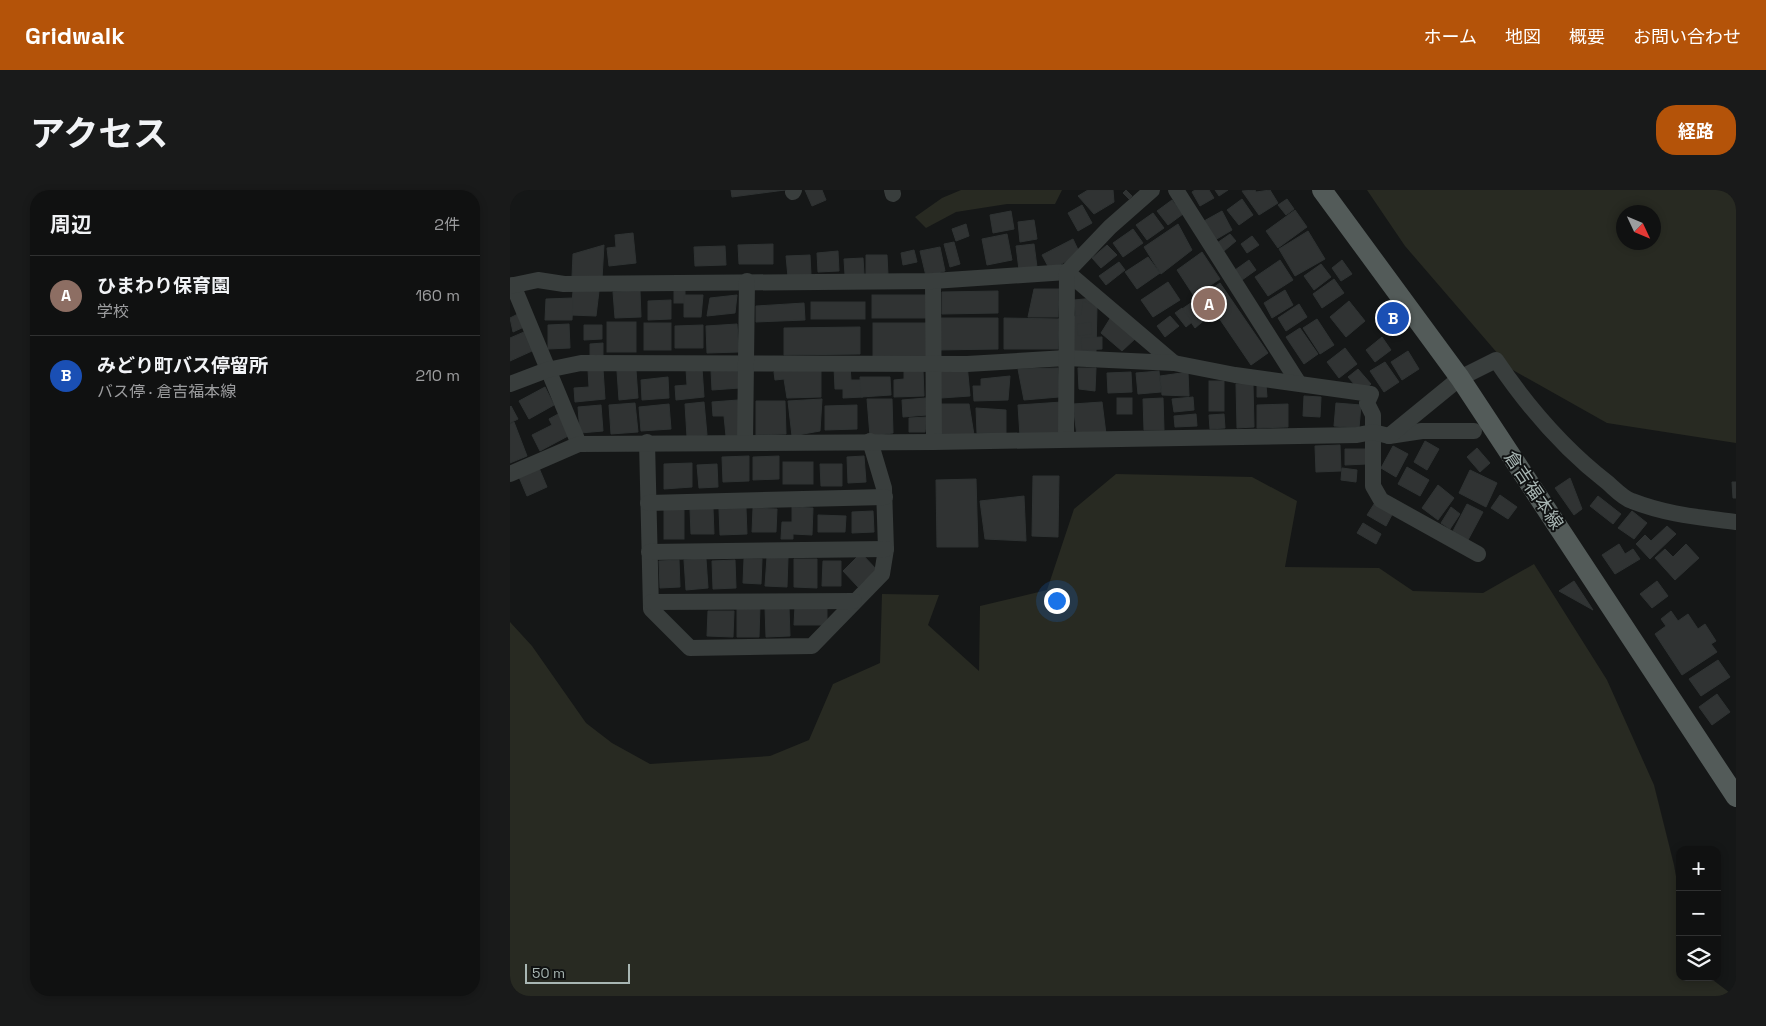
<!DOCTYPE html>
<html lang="ja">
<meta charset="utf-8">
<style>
:root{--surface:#101111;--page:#191a1a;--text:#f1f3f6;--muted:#9c9d9f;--line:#303131;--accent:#b45309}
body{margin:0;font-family:"Space Grotesk","Noto Sans JP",sans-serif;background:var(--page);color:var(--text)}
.controls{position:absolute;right:15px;bottom:15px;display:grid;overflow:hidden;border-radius:10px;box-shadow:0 2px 8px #0003}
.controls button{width:45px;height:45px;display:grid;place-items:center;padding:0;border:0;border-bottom:1px solid var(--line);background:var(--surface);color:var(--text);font:25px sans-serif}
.compass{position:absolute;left:1106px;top:15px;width:45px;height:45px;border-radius:50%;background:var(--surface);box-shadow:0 2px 8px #0003;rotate:134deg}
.scale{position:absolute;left:15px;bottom:12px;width:105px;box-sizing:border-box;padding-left:5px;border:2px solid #a8b6b3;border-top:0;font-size:14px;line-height:18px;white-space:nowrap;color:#a8b6b3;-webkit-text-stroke:4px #101212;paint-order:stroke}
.you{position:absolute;left:546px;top:410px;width:18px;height:18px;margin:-12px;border:4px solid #fff;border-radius:50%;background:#1a73e8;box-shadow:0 0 0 8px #1a73e833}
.badge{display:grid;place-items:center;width:32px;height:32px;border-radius:50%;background:var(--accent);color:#fff;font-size:16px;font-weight:700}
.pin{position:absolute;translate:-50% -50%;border:2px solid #fff;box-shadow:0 1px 5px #0006}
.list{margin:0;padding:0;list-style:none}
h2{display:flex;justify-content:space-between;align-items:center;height:65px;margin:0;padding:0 20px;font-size:21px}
h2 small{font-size:16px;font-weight:400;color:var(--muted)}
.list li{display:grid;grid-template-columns:32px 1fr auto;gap:15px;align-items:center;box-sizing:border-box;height:80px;padding:0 20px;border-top:1px solid var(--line)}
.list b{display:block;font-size:19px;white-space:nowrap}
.list p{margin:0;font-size:16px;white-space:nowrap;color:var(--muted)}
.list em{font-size:16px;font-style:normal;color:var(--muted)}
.icon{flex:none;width:28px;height:28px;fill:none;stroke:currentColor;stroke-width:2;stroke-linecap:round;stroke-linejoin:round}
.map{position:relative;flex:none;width:1226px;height:806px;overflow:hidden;border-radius:20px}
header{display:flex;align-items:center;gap:30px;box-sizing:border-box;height:70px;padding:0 25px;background:var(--accent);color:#fff}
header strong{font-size:24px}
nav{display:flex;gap:28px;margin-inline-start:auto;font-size:18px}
.intro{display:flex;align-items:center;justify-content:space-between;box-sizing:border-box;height:120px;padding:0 30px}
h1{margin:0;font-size:35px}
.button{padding:12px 22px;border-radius:20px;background:var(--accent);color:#fff;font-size:18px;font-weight:700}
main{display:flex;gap:30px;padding:0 30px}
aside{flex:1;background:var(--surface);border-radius:20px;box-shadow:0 2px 8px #0003}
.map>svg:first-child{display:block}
.green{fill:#282a22;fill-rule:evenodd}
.building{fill:#303333;stroke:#2f3333}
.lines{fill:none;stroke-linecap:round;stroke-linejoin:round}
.minor{stroke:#393e3d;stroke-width:16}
.major{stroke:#535b59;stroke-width:20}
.labels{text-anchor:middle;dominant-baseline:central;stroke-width:4;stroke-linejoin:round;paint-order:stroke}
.street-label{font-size:18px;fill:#a8b6b3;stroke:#101212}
</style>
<header>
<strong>Gridwalk</strong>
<nav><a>ホーム</a><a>地図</a><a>概要</a><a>お問い合わせ</a></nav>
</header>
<div class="intro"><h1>アクセス</h1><a class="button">経路</a></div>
<main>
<aside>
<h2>周辺<small>2件</small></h2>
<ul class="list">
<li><span class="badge" style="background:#8d6e63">A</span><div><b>ひまわり保育園</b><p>学校</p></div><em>160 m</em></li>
<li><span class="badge" style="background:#1a4fb4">B</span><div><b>みどり町バス停留所</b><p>バス停 · 倉吉福本線</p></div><em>210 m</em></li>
</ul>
</aside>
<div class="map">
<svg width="1226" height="806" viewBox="0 0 1226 806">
<rect width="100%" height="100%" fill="#151717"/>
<!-- green -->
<g class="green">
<path d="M451 0H552L545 14H497L446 22 416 38 405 27 432 8Z"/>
<path d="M857 0H1226V253L1097 233 1001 179 895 56ZM1114 22H1144V52H1114Z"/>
<path d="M606 284 742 287 787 311 775 377 869 378 903 401 973 403 1024 374 1097 490 1144 595 1164 675 1170 709V787H1199L1224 806H0V432L22 456 76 533 102 553 140 574 260 566 299 550 323 494 370 473 372 404 429 405 418 435 469 481 470 416 537 400 564 319Z"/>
</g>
<!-- building -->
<g class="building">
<path d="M221 0H275L222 7Z"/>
<path d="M295 0H312L316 10 302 16Z"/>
<path d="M578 0H603L604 12 584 24 568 6Z"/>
<path d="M616 0 622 6 619 9 613 3Z"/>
<path d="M685 0H699L704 8 690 16 682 2Z"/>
<path d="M705 0H718L709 6Z"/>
<path d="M745 0 746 2 760 0 768 13 749 25 732 1Z"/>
<path d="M732 9 743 25 729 35 717 20Z"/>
<path d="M777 9 784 19 776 25 768 15Z"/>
<path d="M662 10 673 24 658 35 647 21Z"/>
<path d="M572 15 582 33 568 41 558 23Z"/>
<path d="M785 20 797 37 768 58 756 41Z"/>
<path d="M501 21 504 39 483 43 480 25Z"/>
<path d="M712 21 722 40 705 50 694 31Z"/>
<path d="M643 23 654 38 637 50 626 35Z"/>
<path d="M524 30 527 49 510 52 508 32Z"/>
<path d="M456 34 459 46 446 51 442 39Z"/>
<path d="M668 34 682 60 651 84 634 57Z"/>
<path d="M623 39 633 53 613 67 603 53Z"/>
<path d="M798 41 815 69 785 86 769 59Z"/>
<path d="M123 43 126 73 99 76 97 58 106 57 105 45Z"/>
<path d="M497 44 502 70 477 75 472 49Z"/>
<path d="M720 44 726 51 714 61 707 53Z"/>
<path d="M742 46 749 55 737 63 731 54Z"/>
<path d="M563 49 570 64 540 80 532 65Z"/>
<path d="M444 52 450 74 440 77 434 54Z"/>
<path d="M263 54V74H229L228 55Z"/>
<path d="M524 54 527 77 509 80 506 56Z"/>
<path d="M94 55 92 89 62 87 63 64Z"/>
<path d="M597 55 607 65 591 78 582 68Z"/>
<path d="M215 56 216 75 185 76 184 57Z"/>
<path d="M430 57 435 81 416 86 410 61Z"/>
<path d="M404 60 407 72 393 75 391 63Z"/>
<path d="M328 61 329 81 308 82 307 63Z"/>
<path d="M692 62 710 89 684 106 667 80Z"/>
<path d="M300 65 301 85 278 87 276 66Z"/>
<path d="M356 65H377L378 85H356Z"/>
<path d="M638 67 650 83 627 99 615 82Z"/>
<path d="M353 68 354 84 335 85 334 69Z"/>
<path d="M739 70 746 80 732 90 725 80Z"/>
<path d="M770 70 783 90 758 106 745 87Z"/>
<path d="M832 70 842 84 831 91 822 78Z"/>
<path d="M609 72 615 80 596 95 589 86Z"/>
<path d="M811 74 821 87 804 100 794 86Z"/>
<path d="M824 89 834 103 812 118 803 104Z"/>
<path d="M658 92 670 110 643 127 631 110Z"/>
<path d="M710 93 758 163 741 175 709 128 701 132 697 128 685 138 672 119Z"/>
<rect x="164" y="98" width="11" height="15"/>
<path d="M524 99H549L548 127H518Z"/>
<path d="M775 100 783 115 762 128 754 113Z"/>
<path d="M63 101H89L86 126 61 125Z"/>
<path d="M130 101 131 127 105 128 103 102Z"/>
<path d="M488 101V123L432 124V102Z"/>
<path d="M174 105H193L191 127H174Z"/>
<path d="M227 105 225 123 197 126 200 108Z"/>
<rect x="362" y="105" width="56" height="23"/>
<path d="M63 108 62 130H35L36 109Z"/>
<path d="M584 108 585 129 566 130 564 110Z"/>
<path d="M161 110V129L138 130V111Z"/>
<path d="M573 111 587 116 586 162 562 163 561 127 571 125Z"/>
<path d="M839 111 855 131 836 147 820 127Z"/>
<rect x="301" y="112" width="54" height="17"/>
<path d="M294 113 295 130 246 132V116Z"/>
<path d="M789 114 797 127 776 141 768 128Z"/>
<path d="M672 118 682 132 676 137 665 123Z"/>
<path d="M8 124 14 137 3 142 0 128Z"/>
<path d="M660 126 669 136 655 147 647 136Z"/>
<path d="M601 127 626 148 612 161 591 143Z"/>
<path d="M428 128H488V159L428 160Z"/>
<path d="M494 128 549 129 548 159H494Z"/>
<path d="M807 129 824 155 810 164 793 138Z"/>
<rect x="97" y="132" width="29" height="30"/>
<path d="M581 132 582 144 568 146 567 134Z"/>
<rect x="134" y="133" width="27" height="27"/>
<rect x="363" y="133" width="53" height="33"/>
<path d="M59 134 60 158 38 159V135Z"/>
<path d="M227 134 229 162 197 163 196 136Z"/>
<path d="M74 135H92V149L74 150Z"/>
<path d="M193 135V158H165V136Z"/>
<path d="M350 137V164L274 165V138Z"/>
<path d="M790 138 808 164 794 174 776 147Z"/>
<path d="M14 142 22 161 0 171V148Z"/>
<path d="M592 147V159L572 160 571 148Z"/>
<path d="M872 147 881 160 865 172 856 160Z"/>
<path d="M93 153V167H80V154Z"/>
<path d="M835 158 847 174 829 188 817 172Z"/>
<path d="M898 161 909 179 892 190 881 172Z"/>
<path d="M875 172 889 192 874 202 860 181Z"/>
<path d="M457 174 460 206 431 208 429 177Z"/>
<path d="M271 175H311V207L277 208 274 189 265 190 264 182Z"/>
<path d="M340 176 341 190H352L353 207 333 208V199H325L324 177Z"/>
<path d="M192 178 194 207 166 210 165 196 177 195 176 179Z"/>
<path d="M228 178 230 198 202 200 201 180Z"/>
<path d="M548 178 549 207 514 210 508 179Z"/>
<path d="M568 178H586L585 201 569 199Z"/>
<path d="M93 179 95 209 65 212 64 198 79 197 78 180Z"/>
<path d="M848 179 861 194 851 202 838 187Z"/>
<path d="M126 180 128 208 109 210 107 181Z"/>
<path d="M413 180 414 206 384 207V190L394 189V181Z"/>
<path d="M649 181 651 202 628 204 626 183Z"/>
<path d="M621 182 622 202 598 203 597 183Z"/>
<path d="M678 182 679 206 652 205 650 186Z"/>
<path d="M500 186 498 210 464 211 463 196H471V189Z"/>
<path d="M158 187 159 208 132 210 131 190Z"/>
<path d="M350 187H380L381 205 351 207Z"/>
<rect x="699" y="191" width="15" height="30"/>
<path d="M726 194H743L744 237 727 238Z"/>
<path d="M756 195 757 207H747V196Z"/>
<path d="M35 197 44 215 19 229 9 211Z"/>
<path d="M794 206 811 207 810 227 793 226Z"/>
<path d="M683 207 684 220 664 222 662 209Z"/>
<path d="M416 208 417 225 393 227 392 210Z"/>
<rect x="607" y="208" width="15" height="16"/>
<path d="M653 208 654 240H634L633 209Z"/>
<path d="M312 209 310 241 282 246 278 211Z"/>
<path d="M357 209H382L383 243 360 246Z"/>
<path d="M228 210 231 245 216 246 214 226H203L202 212Z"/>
<path d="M246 211H275L276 244 246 245Z"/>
<path d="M194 212 197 245 177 247 175 214Z"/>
<path d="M552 212 554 243 510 246 508 215Z"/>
<path d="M592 212 596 244 567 246 563 214Z"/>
<path d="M125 213 128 242 101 244 99 215Z"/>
<path d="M826 213 851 215 849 238 824 236Z"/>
<path d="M159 214 161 239 131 241 129 217Z"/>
<path d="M429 214H459L464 245 429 246Z"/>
<path d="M778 214V237L747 238V215Z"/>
<path d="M91 215 93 241 70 243 68 217Z"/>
<path d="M347 215V239L315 240V216Z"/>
<path d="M1 216 8 229 0 233V217Z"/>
<path d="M466 218 496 220V244L467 243Z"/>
<path d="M50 223 58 246 30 261 22 245 42 235 39 229Z"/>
<path d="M686 224 687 236 665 237 664 226Z"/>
<path d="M714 224 715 238 700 239 699 225Z"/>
<path d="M417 227 415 242H399V228Z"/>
<path d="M4 232 17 266 0 273V234Z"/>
<path d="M915 251 929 259 917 280 904 272Z"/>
<path d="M830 255 831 281 806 282 805 256Z"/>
<path d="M883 256 898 264 886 287 871 278Z"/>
<path d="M967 258 980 273 970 282 957 267Z"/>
<path d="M835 259H857V274L835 275Z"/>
<path d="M239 266V291L213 292 212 267Z"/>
<path d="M269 266V289L243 290V267Z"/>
<path d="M354 266 356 292 338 293 337 267Z"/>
<rect x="273" y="272" width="30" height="22"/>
<path d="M182 273V297L154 299V274Z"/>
<path d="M207 274 208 297 189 298 187 275Z"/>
<path d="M310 274H332V296H311Z"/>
<path d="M897 277 919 290 910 306 888 294Z"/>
<path d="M29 278 37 297 17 306 9 287Z"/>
<path d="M832 278 847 280 846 292 831 290Z"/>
<path d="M960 280 987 293 976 317 949 303Z"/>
<path d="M523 286H549L548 347 522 346Z"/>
<path d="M1060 288 1072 319 1064 325 1045 298Z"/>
<path d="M466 289 468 357H427L426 290Z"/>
<path d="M1222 292H1226V308H1223Z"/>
<path d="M928 295 944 308 928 330 912 318Z"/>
<path d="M990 305 1007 317 998 329 981 318Z"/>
<path d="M514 306 516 351 475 349 470 311Z"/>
<path d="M1088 306 1111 324 1103 334 1080 316Z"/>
<path d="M866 311 884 321 876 336 857 325Z"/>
<path d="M957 314 973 322 958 350 943 341Z"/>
<path d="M282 317 303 318 302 345 283 344V349H271L272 332H282Z"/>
<path d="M941 317 950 324 940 339 931 333Z"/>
<rect x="154" y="318" width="20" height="31"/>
<path d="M203 318 204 344H181L180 319Z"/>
<path d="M236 318 237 344 210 345 209 319Z"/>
<path d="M243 318 267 319 266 342H242Z"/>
<path d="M363 321 364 342 342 343V322Z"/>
<path d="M1122 321 1137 333 1124 349 1108 338Z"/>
<path d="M308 325 336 326 335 342H308Z"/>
<path d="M853 333 871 344 866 354 847 343Z"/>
<path d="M1157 336 1166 344 1140 369 1126 354 1135 345 1141 351Z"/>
<path d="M1109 354 1115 364 1123 359 1130 369 1105 384 1092 365Z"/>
<path d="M1176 354 1189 368 1165 390 1145 368 1155 359 1163 367Z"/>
<path d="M351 363 367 380 348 397 333 381Z"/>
<path d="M257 367 278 368 277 397 255 396Z"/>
<path d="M196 369 198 398 176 400 174 370Z"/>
<path d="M234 369H252L251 394 233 393Z"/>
<path d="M284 369H307V398L284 397Z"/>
<path d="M169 370 170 397 150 398 149 371Z"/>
<path d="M225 370 226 398 203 399 202 371Z"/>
<path d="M313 371H331V396H312Z"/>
<path d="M1064 391 1083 420 1049 401Z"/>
<path d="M1147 391 1158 406 1142 418 1130 404Z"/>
<path d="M227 416H250L249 447H227Z"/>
<path d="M285 416H317V435H284Z"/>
<path d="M279 417 280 446 256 447 255 418Z"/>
<path d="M198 421H224L223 447 197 446Z"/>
<path d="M1161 421 1168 431 1178 424 1188 439 1195 434 1206 451 1201 454 1207 462 1172 485 1145 444 1156 436 1151 429Z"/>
<path d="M1208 470 1220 487 1191 506 1179 489Z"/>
<path d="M1207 504 1220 522 1202 535 1189 517Z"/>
</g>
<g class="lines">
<!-- minor -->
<g class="minor">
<path d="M382 0 383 4"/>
<path d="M666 0 788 192"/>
<path d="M283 2 284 0"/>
<path d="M423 91 424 252"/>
<path d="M3 95 69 254"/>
<path d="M0 96 28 90 54 94 423 91 557 82 664 173"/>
<path d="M0 194 37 180 71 173 457 174 556 168 664 173 725 185 861 204 857 213 863 225V296L871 310 968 364"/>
<path d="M879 246 912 241H964"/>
<path d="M556 249 557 82 600 37 642 0"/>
<path d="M137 252 141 419 180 458 302 456 372 384 376 359 374 298 360 251"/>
<path d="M235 252 237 91"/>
<path d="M0 284 69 254 424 252 847 245 863 242 879 246 950 188 986 170C1017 216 1054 259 1098 293 1105 299 1113 308 1122 311 1158 325 1189 327 1226 332"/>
<path d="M138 313 375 307"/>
<path d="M139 362 376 359"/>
<path d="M141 412 344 411"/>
</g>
<!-- major -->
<path class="major" d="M812 0 950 188 1226 607"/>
</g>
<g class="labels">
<!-- street labels -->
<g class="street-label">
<text transform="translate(1024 300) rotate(56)">倉吉福本線</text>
</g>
</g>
</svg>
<div class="controls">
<button>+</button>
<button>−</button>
<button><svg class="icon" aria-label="layers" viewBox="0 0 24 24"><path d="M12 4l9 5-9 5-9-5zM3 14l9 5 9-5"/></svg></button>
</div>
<svg class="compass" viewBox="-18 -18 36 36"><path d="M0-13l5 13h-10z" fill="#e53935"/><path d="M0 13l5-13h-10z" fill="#9c9d9f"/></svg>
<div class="scale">50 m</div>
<div class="you"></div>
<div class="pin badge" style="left:699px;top:114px;background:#8d6e63">A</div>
<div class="pin badge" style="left:883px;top:128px;background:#1a4fb4">B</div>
</div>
</main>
